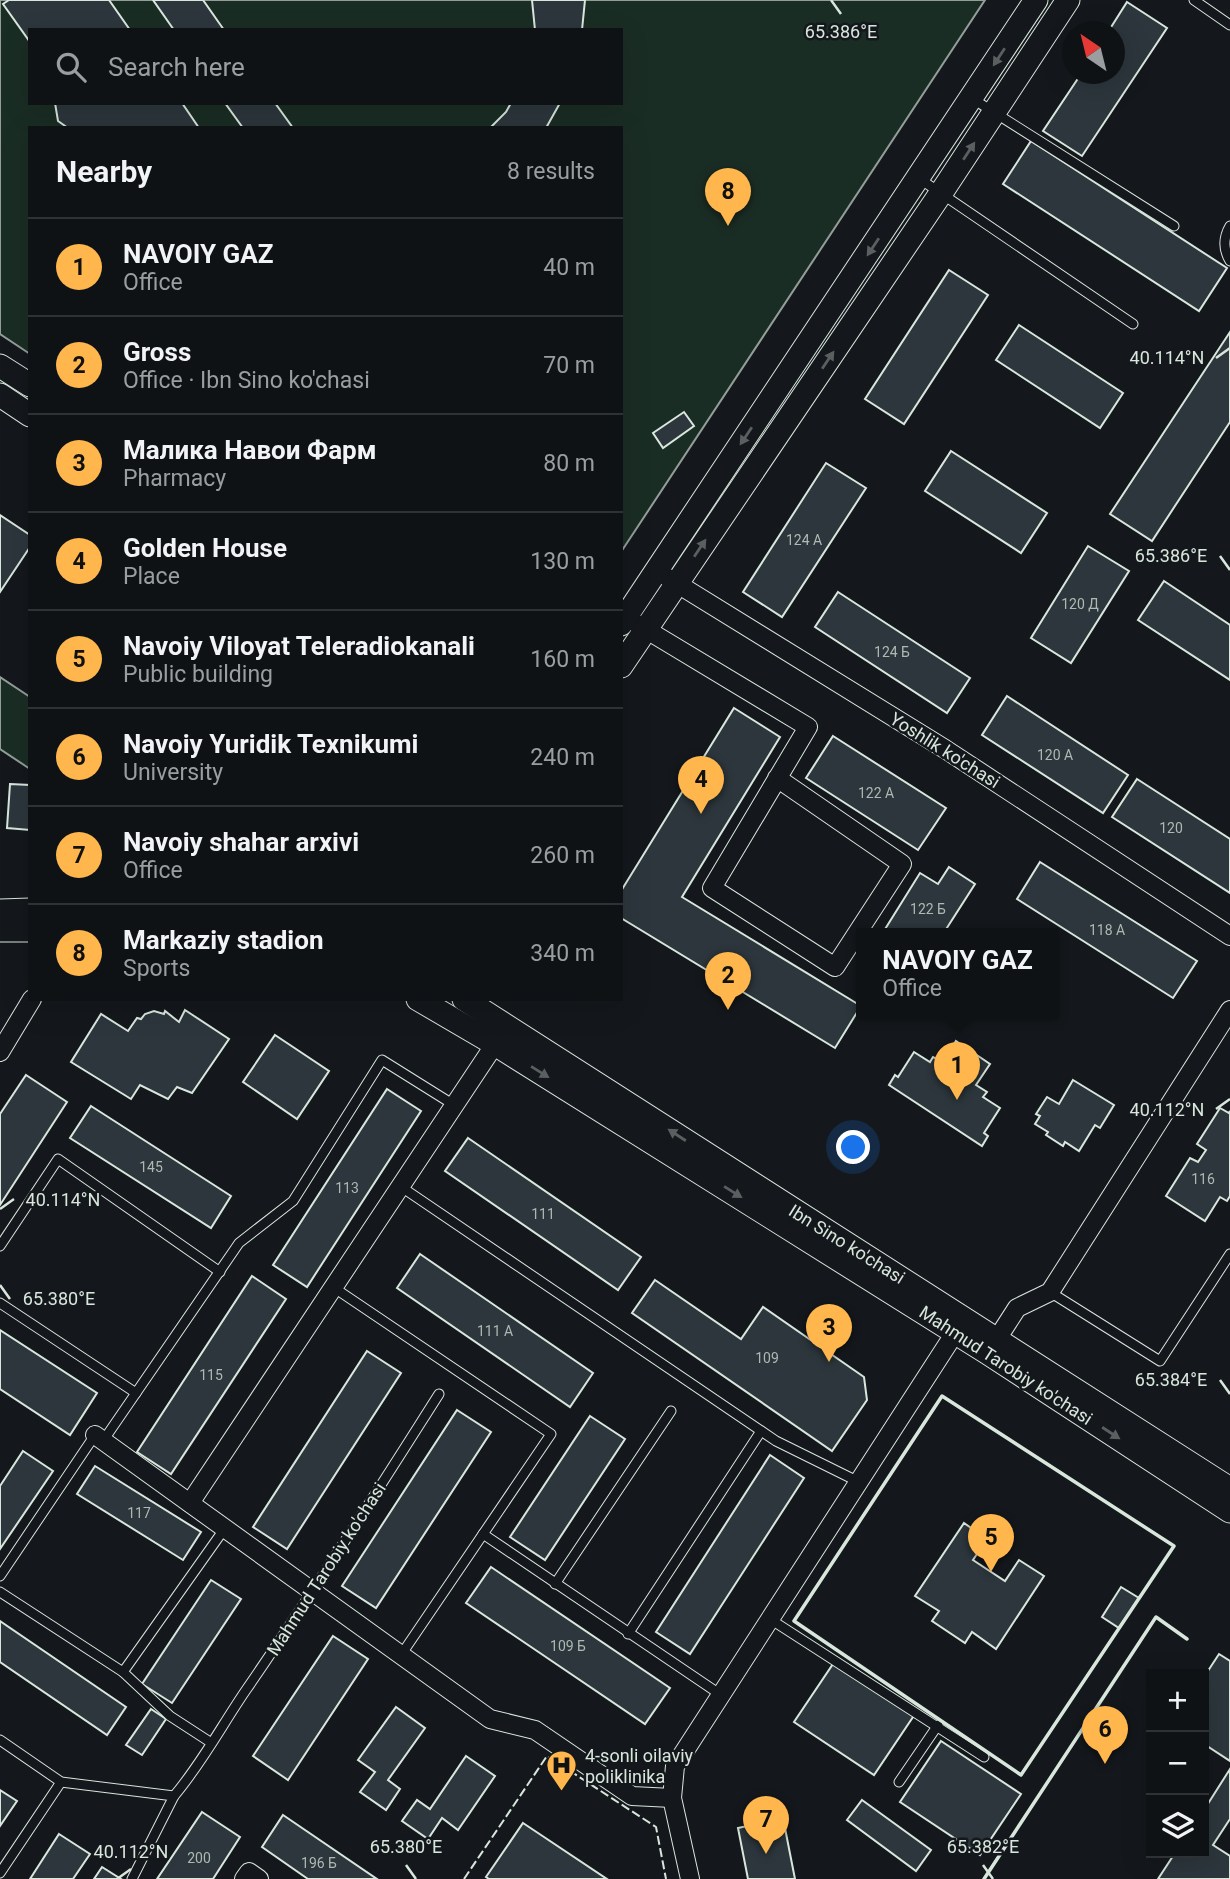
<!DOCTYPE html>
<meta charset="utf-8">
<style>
:root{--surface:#0f1215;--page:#181b1e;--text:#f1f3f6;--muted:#9b9ea0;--line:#2f3234;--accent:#ffb74d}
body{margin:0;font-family:Roboto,sans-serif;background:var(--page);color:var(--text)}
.controls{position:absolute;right:21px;bottom:21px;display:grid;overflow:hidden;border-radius:0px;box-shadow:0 7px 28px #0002}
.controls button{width:63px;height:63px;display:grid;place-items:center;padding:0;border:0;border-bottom:2px solid var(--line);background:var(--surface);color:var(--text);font:35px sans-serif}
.compass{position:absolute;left:1062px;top:21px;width:63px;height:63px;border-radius:50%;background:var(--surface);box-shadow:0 7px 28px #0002;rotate:325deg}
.you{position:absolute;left:854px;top:1148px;width:24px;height:24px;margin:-18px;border:5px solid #fff;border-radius:50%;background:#1a73e8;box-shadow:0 0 0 10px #1a73e833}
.badge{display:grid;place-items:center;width:46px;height:46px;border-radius:50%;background:var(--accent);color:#111;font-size:23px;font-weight:700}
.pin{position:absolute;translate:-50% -58px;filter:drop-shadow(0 2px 4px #0008)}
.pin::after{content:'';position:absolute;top:37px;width:24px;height:21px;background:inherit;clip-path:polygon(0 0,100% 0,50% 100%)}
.popup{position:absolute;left:856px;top:928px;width:203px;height:91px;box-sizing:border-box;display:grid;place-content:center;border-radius:0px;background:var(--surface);filter:drop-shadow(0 2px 5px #0005);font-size:23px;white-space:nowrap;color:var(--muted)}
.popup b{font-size:26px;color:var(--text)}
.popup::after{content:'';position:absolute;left:50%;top:100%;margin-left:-14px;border:14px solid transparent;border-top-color:var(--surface)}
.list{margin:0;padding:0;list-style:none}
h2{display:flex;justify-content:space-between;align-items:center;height:91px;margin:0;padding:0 28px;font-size:30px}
h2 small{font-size:23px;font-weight:400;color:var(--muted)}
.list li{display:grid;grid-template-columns:46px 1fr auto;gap:21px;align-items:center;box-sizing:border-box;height:98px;padding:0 28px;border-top:2px solid var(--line)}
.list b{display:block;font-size:26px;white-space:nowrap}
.list p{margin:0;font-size:23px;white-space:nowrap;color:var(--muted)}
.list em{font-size:23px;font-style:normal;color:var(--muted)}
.icon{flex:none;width:38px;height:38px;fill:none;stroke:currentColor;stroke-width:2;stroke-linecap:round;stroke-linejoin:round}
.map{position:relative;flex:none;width:1230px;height:1879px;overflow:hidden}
.search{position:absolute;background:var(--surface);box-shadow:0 7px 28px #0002;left:28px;top:28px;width:595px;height:77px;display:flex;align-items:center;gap:18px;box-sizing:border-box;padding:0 24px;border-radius:0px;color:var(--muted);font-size:26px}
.panel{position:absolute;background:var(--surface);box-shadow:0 7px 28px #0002;left:28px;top:126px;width:595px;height:875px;border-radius:0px}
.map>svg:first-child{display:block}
.green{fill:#1a2d24;stroke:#939e99;stroke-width:2;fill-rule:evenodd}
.building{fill:#2c363c;stroke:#d8e6dc;stroke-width:2}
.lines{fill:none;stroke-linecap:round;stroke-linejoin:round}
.lane-casing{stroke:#d8e6dc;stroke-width:11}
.street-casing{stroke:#d8e6dc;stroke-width:20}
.secondary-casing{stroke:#d8e6dc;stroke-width:25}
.lane{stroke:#14181c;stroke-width:9}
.street{stroke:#14181c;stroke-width:18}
.secondary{stroke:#14181c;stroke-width:23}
.fence{stroke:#d8e6dc;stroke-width:2;stroke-dasharray:9 3.5;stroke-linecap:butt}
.wall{stroke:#d8e6dc;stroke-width:3.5}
.oneway{fill:#59605f}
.ticks{fill:none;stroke:#d8e6dc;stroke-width:2.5}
.labels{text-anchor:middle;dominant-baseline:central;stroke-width:5;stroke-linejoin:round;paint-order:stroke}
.number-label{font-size:14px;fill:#adbab4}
.street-label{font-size:18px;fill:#d8e6dc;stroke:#14181c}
.poi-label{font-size:18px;fill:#d8e6dc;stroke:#14181c;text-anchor:start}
.ticks-label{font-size:18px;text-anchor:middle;fill:#d8e6dc;stroke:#14181c;stroke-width:5;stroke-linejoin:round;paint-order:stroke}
</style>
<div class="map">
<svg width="1230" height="1879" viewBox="0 0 1230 1879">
<rect width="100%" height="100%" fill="#14181c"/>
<!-- green -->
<g class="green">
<path d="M0 0H985L621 552V128H30V354L0 334ZM30 30H621V103H30Z"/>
<path d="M0 677 30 697V769L0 749Z"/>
</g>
<!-- building -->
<g class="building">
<path d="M9 0H109L130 30H30V42L3 4Z"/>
<path d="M153 0H203L224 30H174Z"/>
<path d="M532 0H585L582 30H535Z"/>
<path d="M1127 2 1167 28 1082 156 1043 131 1081 74H1114V32H1108Z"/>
<path d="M55 103H182L199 128H68L58 121Z"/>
<path d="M225 103H275L293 128H243Z"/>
<path d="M511 103H560L546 128H490L506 112Z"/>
<path d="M1031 141 1227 268 1199 311 1003 184Z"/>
<path d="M949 270 988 295 904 424 865 399Z"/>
<path d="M1019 325 1123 393 1100 428 996 360Z"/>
<path d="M1230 332V422L1152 541 1110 514Z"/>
<path d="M684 412 694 426 663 448 653 433Z"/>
<path d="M951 451 1047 513 1021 553 925 491Z"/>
<path d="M826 463 866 488 782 617 743 592Z"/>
<path d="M0 515 30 535V547L0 592Z"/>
<path d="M1088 546 1129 571 1071 663 1031 638Z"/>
<path d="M1164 581 1230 625V680L1138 620Z"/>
<path d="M838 592 970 678 947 713 815 627Z"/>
<path d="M1007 696 1128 775 1103 813 982 735Z"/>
<path d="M734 708 780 737 682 897 861 1006 835 1048 621 918V891Z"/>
<path d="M833 736 946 808 918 850 806 778Z"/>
<path d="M1137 779 1230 839V893L1112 817Z"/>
<path d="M10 784 30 785V830L7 828Z"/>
<path d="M1040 862 1197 961 1173 998 1017 899Z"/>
<path d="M949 867 975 884 943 934H882L920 873 938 884Z"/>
<path d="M185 1010 229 1039 192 1093 177 1087 168 1099 140 1085 131 1099 71 1062 101 1014 128 1031 137 1018 141 1019 145 1014 154 1011 164 1014 165 1011 179 1022Z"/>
<path d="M275 1035 329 1071 297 1119 243 1082Z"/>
<path d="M956 1041 990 1064 976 1085 987 1092 983 1097 1000 1108 984 1133 988 1136 982 1146 889 1085 895 1075 898 1077 914 1052 930 1062 933 1057 942 1062Z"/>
<path d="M26 1075 67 1102 0 1205V1114Z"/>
<path d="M1073 1080 1114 1105 1100 1128 1095 1125 1079 1151 1065 1142 1063 1146 1046 1135 1048 1132 1035 1124 1040 1116 1036 1114 1047 1097 1059 1104Z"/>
<path d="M387 1089 421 1111 307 1287 273 1265Z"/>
<path d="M91 1106 231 1196 211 1228 70 1138Z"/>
<path d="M1220 1108 1229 1113 1230 1111V1196L1227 1201 1220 1197 1205 1221 1166 1196 1190 1158 1198 1162 1206 1150 1197 1144Z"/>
<path d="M468 1138 641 1257 618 1290 445 1171Z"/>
<path d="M420 1254 593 1373 570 1407 397 1288Z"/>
<path d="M252 1276 286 1299 171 1474 137 1452Z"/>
<path d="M655 1280 741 1339 763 1307 864 1377 867 1400 832 1451 632 1313Z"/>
<path d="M0 1330 97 1393 70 1435 0 1389Z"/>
<path d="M367 1351 401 1373 287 1549 253 1527Z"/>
<path d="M457 1410 491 1432 376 1608 342 1586Z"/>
<path d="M590 1416 625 1439 545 1560 510 1537Z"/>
<path d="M23 1451 53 1471 0 1549V1486Z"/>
<path d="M770 1455 804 1478 690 1654 656 1632Z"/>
<path d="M95 1466 201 1532 183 1560 77 1494Z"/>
<path d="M964 1523 987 1539 973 1560 1005 1581 1019 1560 1044 1576 996 1649 972 1632 965 1643 932 1621 939 1611 915 1596Z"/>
<path d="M491 1567 670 1688 645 1724 466 1603Z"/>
<path d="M211 1580 241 1599 172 1703 142 1684Z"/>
<path d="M1121 1587 1139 1598 1119 1628 1102 1617Z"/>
<path d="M0 1621 126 1707 107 1735 0 1662Z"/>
<path d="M333 1636 368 1659 288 1780 253 1756Z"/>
<path d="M1219 1654 1230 1661V1761L1204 1744V1692L1207 1687 1204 1684V1677Z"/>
<path d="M835 1661 915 1714 874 1775 794 1722Z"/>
<path d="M396 1707 425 1728 388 1780 400 1789 386 1810 360 1792 375 1772 358 1760Z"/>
<path d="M151 1709 166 1719 142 1755 126 1745Z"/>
<path d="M941 1741 1021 1794 980 1855 900 1802Z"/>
<path d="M466 1756 495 1776 458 1830 442 1818 428 1839 402 1821 417 1800 430 1809Z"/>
<path d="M1230 1769V1819L1213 1845 1230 1856V1879H1158L1175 1853H1204V1810Z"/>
<path d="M0 1790 17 1801 0 1826Z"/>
<path d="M862 1800 931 1850 916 1871 847 1820Z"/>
<path d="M202 1812 240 1837 213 1879H157Z"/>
<path d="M283 1815 377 1879H308L262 1847Z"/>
<path d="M783 1818 795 1879H748L738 1828Z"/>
<path d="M523 1823 607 1879H489L486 1877Z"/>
<path d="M59 1834 90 1854 73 1879H30Z"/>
<path d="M102 1867 121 1879H94Z"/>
</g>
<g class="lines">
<defs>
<g id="lane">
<path d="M1194 0 1230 25"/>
<path d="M973 99 1174 226"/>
<path d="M920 179 1133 324"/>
<path d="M1230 226C1223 238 1223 249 1230 261"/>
<path d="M400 1186 776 1441 859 1482"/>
<path d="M0 1246 58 1159 220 1272"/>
<path d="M333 1287 551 1434 401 1655"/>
<path d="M1050 1292 1160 1361 1230 1254"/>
<path d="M0 1303 136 1393"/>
<path d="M103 1441 239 1243 293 1201 382 1060 454 1105"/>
<path d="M483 1534 721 1695"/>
<path d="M0 1576 95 1435"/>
<path d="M555 1584 671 1411"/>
<path d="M0 1592 123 1672 225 1528"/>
<path d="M770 1619 984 1757"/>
<path d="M628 1634 761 1431"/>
<path d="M123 1672 170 1716 210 1742"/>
<path d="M0 1740 61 1782 174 1796C202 1763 222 1725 246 1690 313 1593 376 1493 439 1394"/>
<path d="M899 1782 938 1725"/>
<path d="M0 1873 61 1782"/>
<path d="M132 1879 174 1796"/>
</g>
<g id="street">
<path d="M668 578 945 749 1230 936"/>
<path d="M637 624 808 727 712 888 835 967 902 864 777 778"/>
<path d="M0 1052 32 999"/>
<path d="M990 1350 1017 1308 1050 1292 1230 1010"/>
<path d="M95 1435 490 1719 535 1730 632 1796 672 1798"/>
<path d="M190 1503 501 1035"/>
<path d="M244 1879 249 1872 259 1879"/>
<path d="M690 1879 672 1798 675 1766 962 1322"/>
</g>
<g id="secondary">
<path d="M0 366 30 385"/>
<path d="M0 395 30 415"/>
<path d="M621 624 1036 0"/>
<path d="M621 666 941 193 1068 0"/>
<path d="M0 911 30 910"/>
<path d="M0 930H30"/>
<path d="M418 999 495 1044 988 1353 1230 1511"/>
<path d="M464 999 1230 1489"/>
</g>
</defs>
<!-- lane casing -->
<use href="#lane" class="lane-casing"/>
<!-- street casing -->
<use href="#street" class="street-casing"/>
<!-- secondary casing -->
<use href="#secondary" class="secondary-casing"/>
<!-- lane -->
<use href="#lane" class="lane"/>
<!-- street -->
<use href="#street" class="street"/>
<!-- secondary -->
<use href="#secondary" class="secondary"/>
<!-- fence -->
<path class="fence" d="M464 1879 547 1756 656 1827 666 1879"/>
<!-- wall -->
<g class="wall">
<path d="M942 1396 1174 1546 1021 1775 794 1621Z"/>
<path d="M984 1879 1156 1617 1187 1639"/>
</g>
</g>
<!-- one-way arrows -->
<defs><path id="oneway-solid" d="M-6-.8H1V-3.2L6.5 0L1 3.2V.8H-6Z" transform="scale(1.75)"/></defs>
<g class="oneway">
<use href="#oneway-solid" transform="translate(999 57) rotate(123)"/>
<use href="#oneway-solid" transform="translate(969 151) rotate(-57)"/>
<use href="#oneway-solid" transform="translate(873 247) rotate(124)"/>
<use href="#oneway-solid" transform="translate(828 360) rotate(-56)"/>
<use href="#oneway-solid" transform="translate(746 436) rotate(124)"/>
<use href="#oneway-solid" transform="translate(700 548) rotate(-56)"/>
<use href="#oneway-solid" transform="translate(540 1072) rotate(32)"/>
<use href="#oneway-solid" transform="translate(677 1135) rotate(-147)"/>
<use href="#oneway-solid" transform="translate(733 1192) rotate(32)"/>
<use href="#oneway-solid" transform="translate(1111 1433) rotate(33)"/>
</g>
<!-- ticks -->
<path class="ticks" d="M831 0 841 14M1216 358 1230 348M1220 556 1230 570M1216 1109 1230 1099M0 1209 14 1199M0 1285 10 1299M1220 1380 1230 1394M406 1865 416 1879M983 1865 993 1879M117 1879 131 1869"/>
<!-- icons -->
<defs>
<symbol id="hospital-pin" viewBox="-11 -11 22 30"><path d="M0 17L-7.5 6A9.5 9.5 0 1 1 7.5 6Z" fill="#ffb74d" stroke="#14181c"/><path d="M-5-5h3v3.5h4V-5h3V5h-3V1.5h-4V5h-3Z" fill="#111"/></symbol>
</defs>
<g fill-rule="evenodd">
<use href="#hospital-pin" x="544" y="1748" width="35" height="47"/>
</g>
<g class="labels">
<!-- number labels -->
<g class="number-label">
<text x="804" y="540">124 А</text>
<text x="1080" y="604">120 Д</text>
<text x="892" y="652">124 Б</text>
<text x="1055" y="755">120 А</text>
<text x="876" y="793">122 А</text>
<text x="1171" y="828">120</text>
<text x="928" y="909">122 Б</text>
<text x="1107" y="930">118 А</text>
<text x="151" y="1167">145</text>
<text x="1203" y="1179">116</text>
<text x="347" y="1188">113</text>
<text x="543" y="1214">111</text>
<text x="495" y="1331">111 А</text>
<text x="767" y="1358">109</text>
<text x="211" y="1375">115</text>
<text x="139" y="1513">117</text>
<text x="568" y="1646">109 Б</text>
<text x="199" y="1858">200</text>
<text x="319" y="1863">196 Б</text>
</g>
<!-- street labels -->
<g class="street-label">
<text transform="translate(945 750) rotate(32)">Yoshlik ko'chasi</text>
<text transform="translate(847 1244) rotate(32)">Ibn Sino ko'chasi</text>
<text transform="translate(1006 1365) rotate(33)">Mahmud Tarobiy ko'chasi</text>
<text transform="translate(326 1569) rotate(-57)">Mahmud Tarobiy ko'chasi</text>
</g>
<!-- poi labels -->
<g class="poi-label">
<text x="585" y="1755">4-sonli oilaviy<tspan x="585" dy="21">poliklinika</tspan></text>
</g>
</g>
<g class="ticks-label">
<text x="841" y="38">65.386°E</text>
<text x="1167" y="364">40.114°N</text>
<text x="1171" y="562">65.386°E</text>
<text x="1167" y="1116">40.112°N</text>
<text x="63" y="1206">40.114°N</text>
<text x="59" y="1305">65.380°E</text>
<text x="1171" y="1386">65.384°E</text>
<text x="406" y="1853">65.380°E</text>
<text x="983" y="1853">65.382°E</text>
<text x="131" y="1858">40.112°N</text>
</g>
</svg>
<div class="controls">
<button>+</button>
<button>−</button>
<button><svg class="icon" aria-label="layers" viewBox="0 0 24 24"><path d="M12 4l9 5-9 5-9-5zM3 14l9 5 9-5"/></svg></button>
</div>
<svg class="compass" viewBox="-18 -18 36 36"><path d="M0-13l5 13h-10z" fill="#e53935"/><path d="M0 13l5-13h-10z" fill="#9b9ea0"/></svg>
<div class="you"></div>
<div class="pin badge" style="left:957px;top:1100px">1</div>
<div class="popup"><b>NAVOIY GAZ</b>Office</div>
<div class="pin badge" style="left:728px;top:1010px">2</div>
<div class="pin badge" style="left:829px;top:1362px">3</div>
<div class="pin badge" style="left:701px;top:814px">4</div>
<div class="pin badge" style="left:991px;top:1572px">5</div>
<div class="pin badge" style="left:1105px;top:1764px">6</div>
<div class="pin badge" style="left:766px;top:1854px">7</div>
<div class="pin badge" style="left:728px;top:226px">8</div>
<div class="search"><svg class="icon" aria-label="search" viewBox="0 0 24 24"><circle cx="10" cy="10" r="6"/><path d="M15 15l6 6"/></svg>Search here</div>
<section class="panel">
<h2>Nearby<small>8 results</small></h2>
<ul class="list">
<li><span class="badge">1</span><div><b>NAVOIY GAZ</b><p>Office</p></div><em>40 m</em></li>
<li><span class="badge">2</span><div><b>Gross</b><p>Office · Ibn Sino ko'chasi</p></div><em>70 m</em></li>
<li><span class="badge">3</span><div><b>Малика Навои Фарм</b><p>Pharmacy</p></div><em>80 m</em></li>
<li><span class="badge">4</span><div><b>Golden House</b><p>Place</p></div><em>130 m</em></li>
<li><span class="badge">5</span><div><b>Navoiy Viloyat Teleradiokanali</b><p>Public building</p></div><em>160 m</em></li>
<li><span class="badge">6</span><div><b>Navoiy Yuridik Texnikumi</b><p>University</p></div><em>240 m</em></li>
<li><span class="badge">7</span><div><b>Navoiy shahar arxivi</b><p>Office</p></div><em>260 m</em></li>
<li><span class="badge">8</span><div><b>Markaziy stadion</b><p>Sports</p></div><em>340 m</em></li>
</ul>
</section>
</div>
